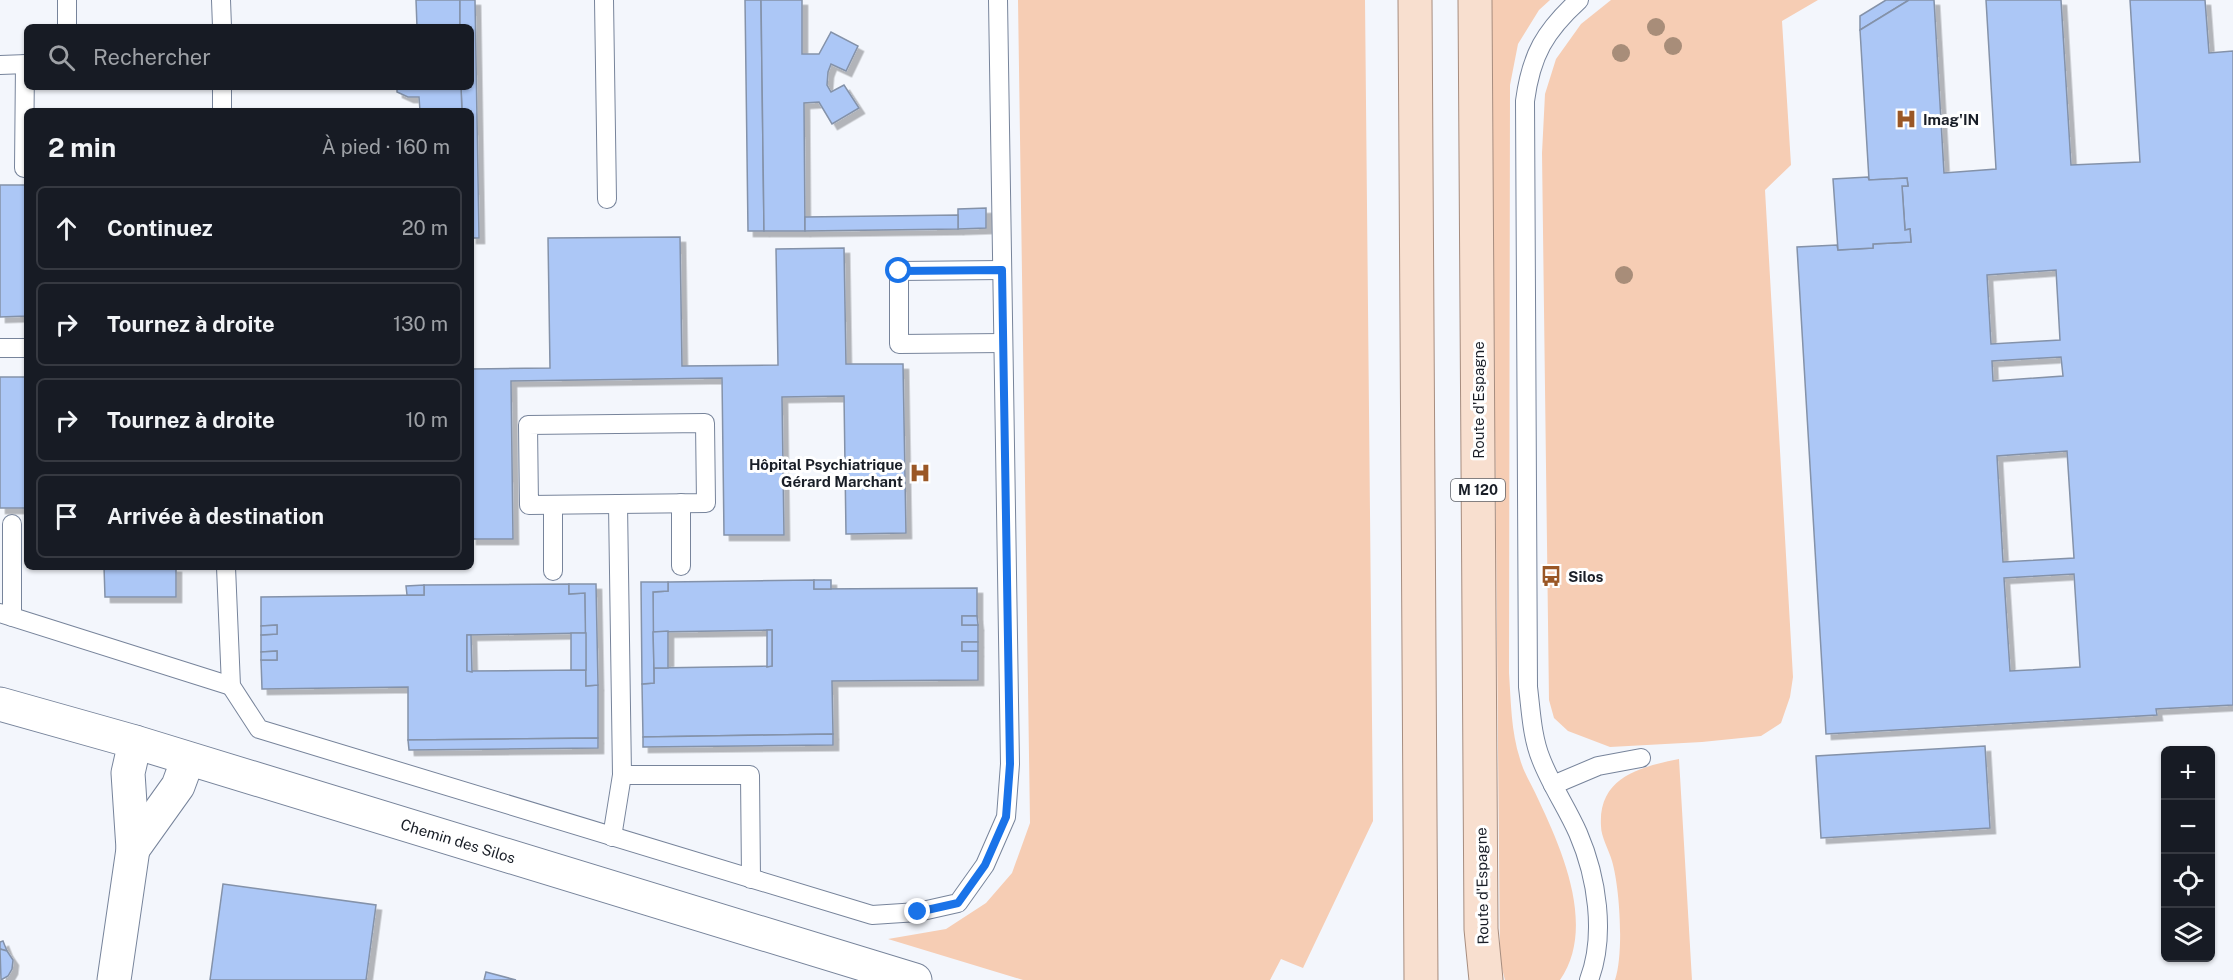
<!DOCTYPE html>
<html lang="fr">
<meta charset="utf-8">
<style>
:root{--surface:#171b24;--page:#20242c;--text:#f1f3f6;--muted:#9ea1a6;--line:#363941}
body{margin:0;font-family:"Public Sans",sans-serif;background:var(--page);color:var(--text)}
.controls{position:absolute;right:18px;bottom:18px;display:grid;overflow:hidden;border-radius:9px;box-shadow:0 2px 4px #0004}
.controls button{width:54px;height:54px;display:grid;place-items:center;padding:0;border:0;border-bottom:2px solid var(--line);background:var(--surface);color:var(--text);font:30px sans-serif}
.stop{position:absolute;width:18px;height:18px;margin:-14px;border:4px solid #1a73e8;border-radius:50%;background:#fff}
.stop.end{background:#1a73e8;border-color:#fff;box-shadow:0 2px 6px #0008}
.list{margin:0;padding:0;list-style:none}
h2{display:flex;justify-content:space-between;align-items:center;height:78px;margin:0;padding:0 24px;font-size:26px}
h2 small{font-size:20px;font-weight:400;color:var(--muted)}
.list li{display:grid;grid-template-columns:39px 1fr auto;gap:18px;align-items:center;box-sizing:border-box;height:84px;margin:0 12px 12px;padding:0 12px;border:2px solid var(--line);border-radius:9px}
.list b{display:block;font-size:22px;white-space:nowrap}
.list em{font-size:20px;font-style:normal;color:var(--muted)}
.icon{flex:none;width:33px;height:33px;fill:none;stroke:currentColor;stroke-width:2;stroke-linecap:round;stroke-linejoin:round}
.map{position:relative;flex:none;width:2233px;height:980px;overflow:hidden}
.search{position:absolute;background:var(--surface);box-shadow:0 2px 4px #0004;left:24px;top:24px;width:450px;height:66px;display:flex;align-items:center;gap:15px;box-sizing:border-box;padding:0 21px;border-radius:9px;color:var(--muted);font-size:22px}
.panel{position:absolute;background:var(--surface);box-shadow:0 2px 4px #0004;left:24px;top:108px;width:450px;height:462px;border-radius:9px}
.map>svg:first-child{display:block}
.green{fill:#f6cdb4}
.building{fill:#acc7f6;stroke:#8492a9;stroke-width:1.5;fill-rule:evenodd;filter:url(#shadow)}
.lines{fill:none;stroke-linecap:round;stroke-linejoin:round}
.lane-casing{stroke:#77849b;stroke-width:20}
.street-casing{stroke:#77849b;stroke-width:35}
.primary-casing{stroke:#a78d7f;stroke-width:35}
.lane{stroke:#fff;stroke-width:18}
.street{stroke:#fff;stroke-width:33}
.primary{stroke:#f8dfcf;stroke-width:33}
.tree{fill:#a88d79}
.route{stroke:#1a73e8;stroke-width:8}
.labels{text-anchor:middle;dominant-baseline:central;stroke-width:6;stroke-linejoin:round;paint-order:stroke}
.shield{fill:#fff;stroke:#5e6268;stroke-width:1.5}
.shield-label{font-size:14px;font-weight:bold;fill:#191e27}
.poi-label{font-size:15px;font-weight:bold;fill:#191e27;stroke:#fff;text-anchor:start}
.street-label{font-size:15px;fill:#191e27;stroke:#fff}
</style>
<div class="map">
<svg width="2233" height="980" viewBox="0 0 2233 980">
<defs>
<filter id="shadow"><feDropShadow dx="5.5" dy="5.5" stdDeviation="0" flood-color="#0004"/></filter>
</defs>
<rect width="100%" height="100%" fill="#f3f6fc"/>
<!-- green -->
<g class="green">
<path d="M1018 0H1365L1373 821 1303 968 1281 959 1270 980H1023L888 939 946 929 986 903 1012 873 1030 823Z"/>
<path d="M1491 0H1550L1539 10 1518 44 1510 85 1509 673C1511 702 1511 731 1520 759 1524 774 1533 787 1539 801 1563 852 1596 928 1560 980H1505L1500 961Z"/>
<path d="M1611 0H1818L1782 21 1791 165 1765 190 1793 677 1790 697 1781 723 1761 736 1702 742 1610 747 1568 731 1554 718 1549 700 1542 153 1545 94 1556 59 1581 24Z"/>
<path d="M1679 759 1692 980H1615C1624 954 1620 888 1612 861 1609 850 1601 837 1601 826 1598 777 1640 767 1679 759Z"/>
</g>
<!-- building -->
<g class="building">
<path d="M416 0H460V27H417Z"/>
<path d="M460 0H475L479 238H471V111H462L461 87H471V27H460Z"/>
<path d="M745 0H761L764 231H748Z"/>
<path d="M761 0H802V54H819L831 32 858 46 846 71 831 64 828 72 827 85 831 92 844 85 859 108 832 124 819 102 804 103 805 231H764Z"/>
<path d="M1886 0H1909L1860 30V16Z"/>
<path d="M1909 0H1934L1944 173 1996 169 1986 0H2061L2071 165 2140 162 2130 0H2205L2209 53 2233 51V705L2156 709 2157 715 1826 734 1797 247 1837 245 1838 250 1873 248V244L1911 242 1910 229 1905 230 1902 186H1908L1907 178 1869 180 1860 30ZM2056 270 2060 340 1991 344 1987 275ZM2061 357 2063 376 1993 381 1992 361ZM2067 451 2074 558 2003 562 1997 456ZM2074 574 2080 667 2010 671 2004 578Z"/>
<path d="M397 87H461L462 111H420L419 97H408L397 92Z"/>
<path d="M1868 177 1869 180 1907 178 1908 186H1902L1905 230 1910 229 1911 242 1873 244V248L1838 250 1833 179Z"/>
<path d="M0 185H27V316L0 317Z"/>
<path d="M986 208V228L958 229V209Z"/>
<path d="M958 215V229L805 231V217Z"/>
<path d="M680 237 682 366 778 365 776 249 844 248 846 364H903L906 533 846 534 844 396 782 397 784 535H724L722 378 511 381 513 539H471V369L550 368 548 238Z"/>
<rect x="0" y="377" width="27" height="131"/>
<path d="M104 567H176V597H105Z"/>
<path d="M814 580V589L977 588V616H962V625H978V642H962V651H978V680L832 681 833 734 643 737 642 684 654 683V668L772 666V630L653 632V592L668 591V582Z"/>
<rect x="814" y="580" width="17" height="9"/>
<path d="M641 582H668V591L653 592 654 683 642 684Z"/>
<path d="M569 584V594L585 593 586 633 467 635V671L586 670V686L598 685V738L408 740V687L262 689 261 660H277V651L261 652V635L277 634V625L261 626V597L424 595V585Z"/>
<path d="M569 584H596L598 685 586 686 585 593 569 594Z"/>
<path d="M424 585V595H407L406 586Z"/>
<path d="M962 616H977L978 625H962Z"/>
<path d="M277 625V634L261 635V626Z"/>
<path d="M767 630H772V666L767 667Z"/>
<path d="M668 631V668H654L653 632Z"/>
<rect x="571" y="633" width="15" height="37"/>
<path d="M467 635H471L472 672 467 671Z"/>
<rect x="962" y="642" width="16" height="9"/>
<path d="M277 651V660H261V652Z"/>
<path d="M833 734V745L643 747V737Z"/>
<path d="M598 738V748L409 750 408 740Z"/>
<path d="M1985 746 1990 828 1821 838 1816 756Z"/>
<path d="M223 884 376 905 366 980H210Z"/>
<path d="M3 941 7 951 0 949V942Z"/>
<path d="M0 949 7 951 13 960 12 969 8 976 1 980Z"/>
<path d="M486 972 516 980H484Z"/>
</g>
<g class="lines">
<defs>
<g id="lane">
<path d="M221 0 222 27"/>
<path d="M604 0 607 199"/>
<path d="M1579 0C1545 31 1531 55 1525 101L1528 687C1531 711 1532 737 1541 759 1551 785 1567 808 1578 833 1597 877 1606 935 1589 980"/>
<path d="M67 27V0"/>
<path d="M0 65 27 64"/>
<path d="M222 87V111"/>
<path d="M24 168 25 64"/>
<path d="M1002 270 899 271V344L1003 343"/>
<path d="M0 348H27"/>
<path d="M705 423 706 503 529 505 528 425Z"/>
<path d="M553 505V571"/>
<path d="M681 566V503"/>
<path d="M226 567 231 686 259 729 872 915 918 912 958 903 985 865 1006 817 1010 764 998 0"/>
<path d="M0 613 231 686"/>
<path d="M12 617V524"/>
<path d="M622 775H750L751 879"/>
<path d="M1553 785 1598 766 1641 758"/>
<path d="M612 837 622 775 618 504"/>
</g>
<g id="street">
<path d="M0 704 135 742 915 980"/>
<path d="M133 849 178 786 188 759"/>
<path d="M114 980 133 849 128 773 135 742"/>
</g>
<g id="primary">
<path d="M1415 0 1421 980"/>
<path d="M1475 0 1481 929 1486 980"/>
</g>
</defs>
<!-- lane casing -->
<use href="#lane" class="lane-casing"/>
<!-- street casing -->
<use href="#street" class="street-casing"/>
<!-- primary casing -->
<use href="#primary" class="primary-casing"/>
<!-- lane -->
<use href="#lane" class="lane"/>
<!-- street -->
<use href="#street" class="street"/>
<!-- primary -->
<use href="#primary" class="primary"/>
</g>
<!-- trees -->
<g class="tree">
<circle cx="1656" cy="27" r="9"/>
<circle cx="1673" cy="46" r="9"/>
<circle cx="1621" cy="53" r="9"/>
<circle cx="1624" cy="275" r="9"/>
</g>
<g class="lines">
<!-- route -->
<path class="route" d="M899 271 1002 270 1010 764 1006 817 985 865 958 903 918 912"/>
</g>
<!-- icons -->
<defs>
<symbol id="hospital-bare" viewBox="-9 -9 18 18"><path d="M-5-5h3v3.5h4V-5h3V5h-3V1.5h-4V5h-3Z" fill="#9a5726" stroke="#fff" stroke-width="2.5" paint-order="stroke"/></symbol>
<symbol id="bus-bare" viewBox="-9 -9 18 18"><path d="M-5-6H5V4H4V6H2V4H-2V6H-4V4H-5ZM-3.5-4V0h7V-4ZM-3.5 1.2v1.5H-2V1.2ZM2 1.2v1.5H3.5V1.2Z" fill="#9a5726" stroke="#fff" stroke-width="2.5" paint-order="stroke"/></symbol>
</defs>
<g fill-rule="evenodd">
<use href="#hospital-bare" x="1891" y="104" width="30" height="30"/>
<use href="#hospital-bare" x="905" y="458" width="30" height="30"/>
<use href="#bus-bare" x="1536" y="561" width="30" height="30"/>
</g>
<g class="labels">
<!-- shield labels -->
<rect class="shield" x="1451" y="479" width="54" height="22" rx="4.5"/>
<g class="shield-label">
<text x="1478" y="490">M 120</text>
</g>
<!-- poi labels -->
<g class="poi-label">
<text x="1923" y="119">Imag'IN</text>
<text x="903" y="464" text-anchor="end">Hôpital Psychiatrique<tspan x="903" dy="17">Gérard Marchant</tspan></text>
<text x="1568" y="576">Silos</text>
</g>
<!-- street labels -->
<g class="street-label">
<text transform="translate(1478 400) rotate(-90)">Route d'Espagne</text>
<text transform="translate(458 841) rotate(17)">Chemin des Silos</text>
<text transform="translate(1482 886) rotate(-91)">Route d'Espagne</text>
</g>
</g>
</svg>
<div class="controls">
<button>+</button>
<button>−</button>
<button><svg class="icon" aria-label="locate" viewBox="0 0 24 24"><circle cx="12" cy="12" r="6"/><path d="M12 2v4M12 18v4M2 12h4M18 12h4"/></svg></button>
<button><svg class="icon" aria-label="layers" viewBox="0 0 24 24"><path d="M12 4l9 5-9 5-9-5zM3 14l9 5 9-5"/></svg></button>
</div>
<div class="stop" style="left:899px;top:271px"></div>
<div class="stop end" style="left:918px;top:912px"></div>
<div class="search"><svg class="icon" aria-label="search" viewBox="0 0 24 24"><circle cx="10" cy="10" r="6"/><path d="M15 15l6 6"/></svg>Rechercher</div>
<section class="panel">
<h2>2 min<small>À pied · 160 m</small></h2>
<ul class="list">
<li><svg class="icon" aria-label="ahead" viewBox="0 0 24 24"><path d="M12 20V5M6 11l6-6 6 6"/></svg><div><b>Continuez</b></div><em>20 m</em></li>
<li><svg class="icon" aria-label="right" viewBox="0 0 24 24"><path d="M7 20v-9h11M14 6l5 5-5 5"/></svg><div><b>Tournez à droite</b></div><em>130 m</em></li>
<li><svg class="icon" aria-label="right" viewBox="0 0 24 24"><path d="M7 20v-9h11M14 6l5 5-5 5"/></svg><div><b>Tournez à droite</b></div><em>10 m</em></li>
<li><svg class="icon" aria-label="arrive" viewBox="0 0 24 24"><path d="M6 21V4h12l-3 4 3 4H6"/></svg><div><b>Arrivée à destination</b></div></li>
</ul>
</section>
</div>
